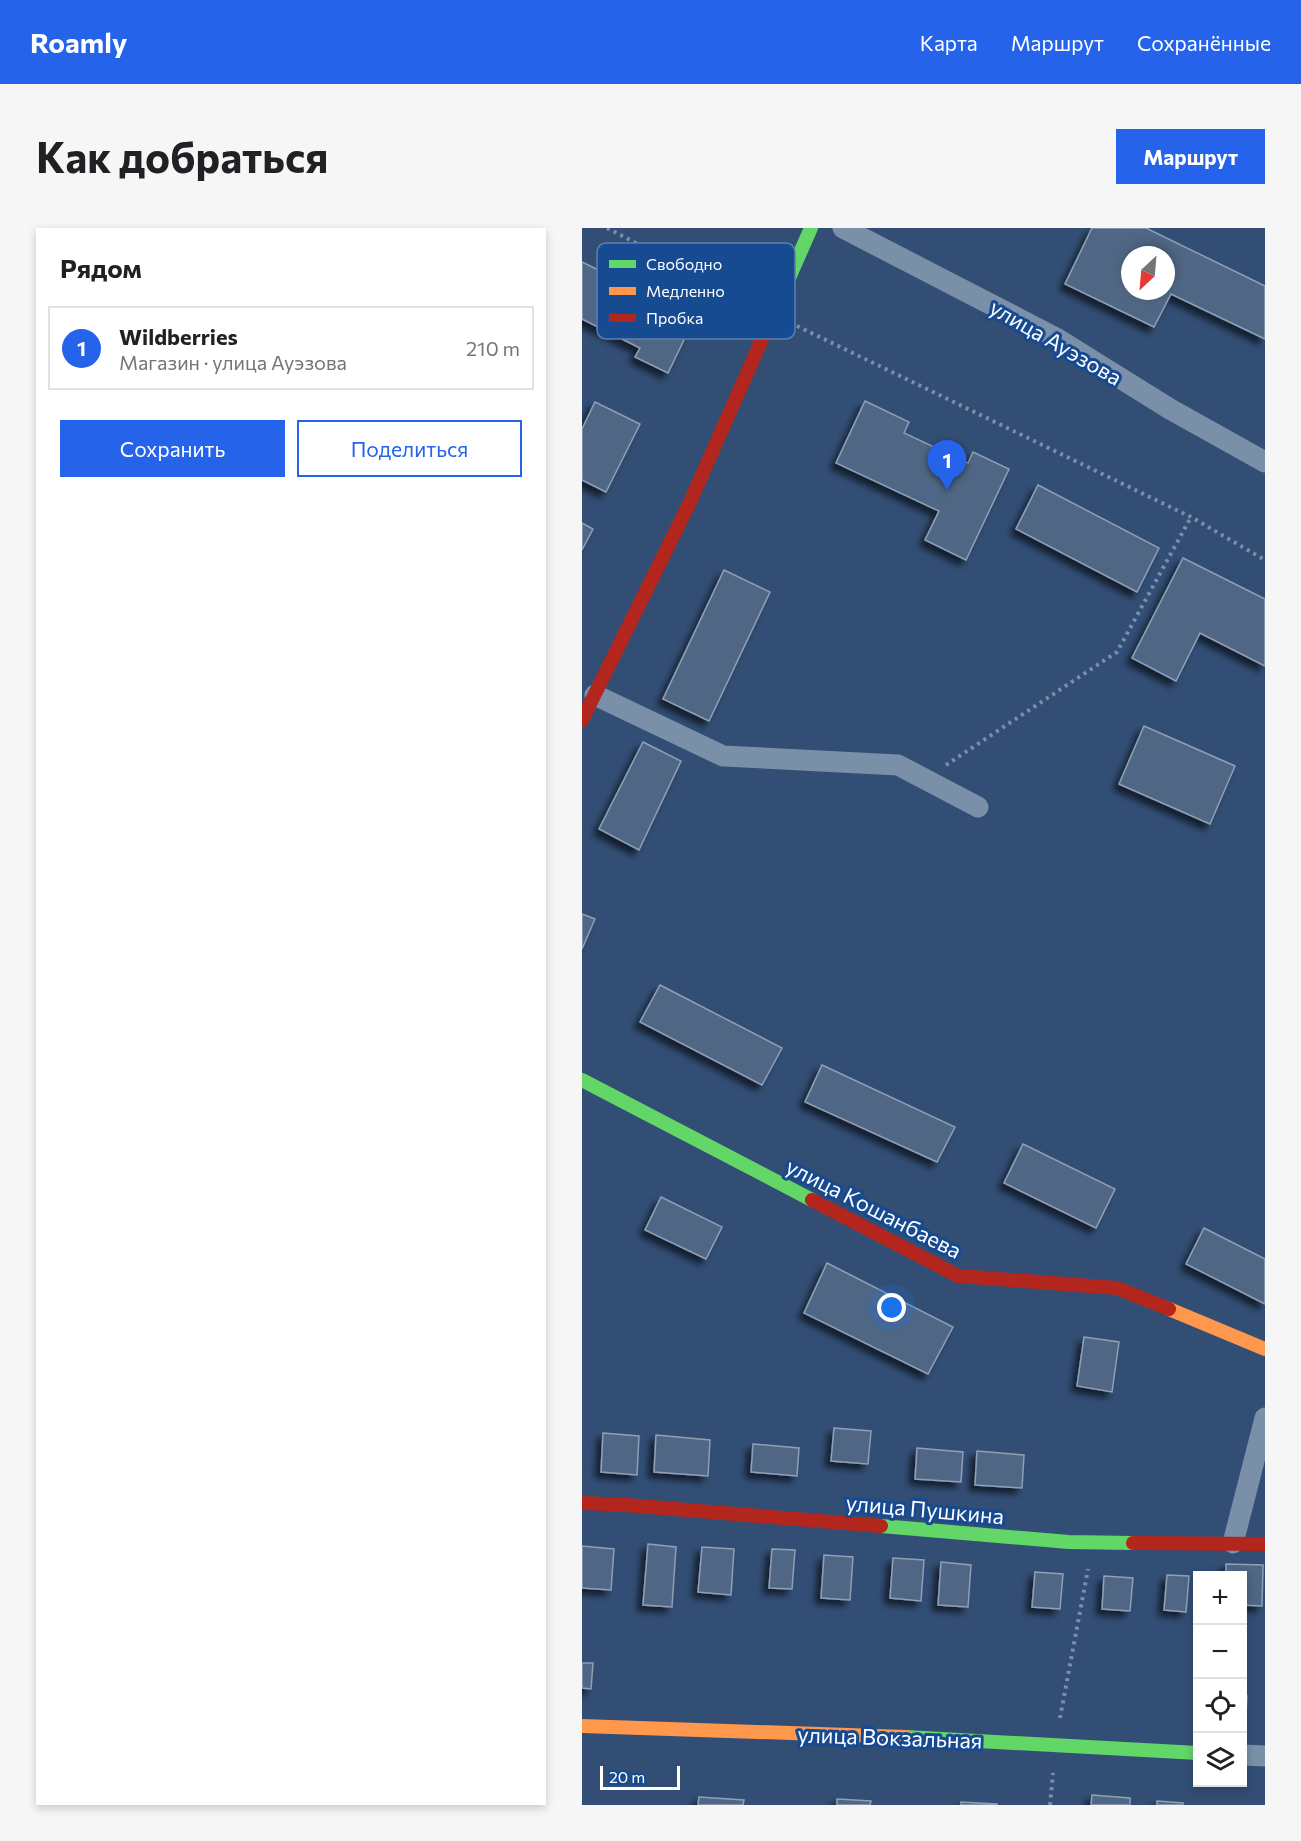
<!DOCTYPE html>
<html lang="ru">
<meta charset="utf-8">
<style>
:root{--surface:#fff;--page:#f6f6f6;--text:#202124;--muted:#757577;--line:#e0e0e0;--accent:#2563eb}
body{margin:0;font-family:Commissioner,sans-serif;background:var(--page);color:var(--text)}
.controls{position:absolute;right:18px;bottom:18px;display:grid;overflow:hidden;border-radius:0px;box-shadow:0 3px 9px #0003}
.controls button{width:54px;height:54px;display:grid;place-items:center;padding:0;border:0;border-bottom:2px solid var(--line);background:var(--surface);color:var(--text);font:30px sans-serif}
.compass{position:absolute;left:539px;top:18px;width:54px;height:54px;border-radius:50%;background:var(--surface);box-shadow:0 3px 9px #0003;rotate:206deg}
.scale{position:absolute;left:18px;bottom:15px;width:80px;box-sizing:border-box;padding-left:6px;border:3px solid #fff;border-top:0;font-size:16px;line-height:21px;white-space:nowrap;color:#fff;-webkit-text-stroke:4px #164a91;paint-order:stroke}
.you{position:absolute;left:310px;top:1080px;width:21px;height:21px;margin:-15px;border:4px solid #fff;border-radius:50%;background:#1a73e8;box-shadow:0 0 0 9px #1a73e833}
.badge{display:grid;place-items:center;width:39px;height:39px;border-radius:50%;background:var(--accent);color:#fff;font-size:20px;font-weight:700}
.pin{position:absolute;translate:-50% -50px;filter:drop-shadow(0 2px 3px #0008)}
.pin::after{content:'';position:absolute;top:32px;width:21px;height:18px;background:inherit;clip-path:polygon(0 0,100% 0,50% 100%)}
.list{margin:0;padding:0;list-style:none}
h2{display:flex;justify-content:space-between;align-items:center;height:78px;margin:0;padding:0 24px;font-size:26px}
h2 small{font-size:20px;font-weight:400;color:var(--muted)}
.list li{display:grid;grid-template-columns:39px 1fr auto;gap:18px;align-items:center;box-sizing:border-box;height:84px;margin:0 12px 12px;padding:0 12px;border:2px solid var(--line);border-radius:0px}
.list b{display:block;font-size:22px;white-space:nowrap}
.list p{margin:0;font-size:20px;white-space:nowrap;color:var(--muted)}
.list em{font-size:20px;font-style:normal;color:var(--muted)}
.actions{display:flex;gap:12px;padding:18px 24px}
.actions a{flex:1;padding:14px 0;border:2px solid var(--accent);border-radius:0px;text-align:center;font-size:21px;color:var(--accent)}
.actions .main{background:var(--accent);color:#fff}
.icon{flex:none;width:33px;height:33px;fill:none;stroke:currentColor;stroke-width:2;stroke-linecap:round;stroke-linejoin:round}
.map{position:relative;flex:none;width:683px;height:1577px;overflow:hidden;border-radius:0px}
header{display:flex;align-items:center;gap:36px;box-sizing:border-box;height:84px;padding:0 30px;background:var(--accent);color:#fff}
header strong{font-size:28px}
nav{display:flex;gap:33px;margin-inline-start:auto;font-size:21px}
.intro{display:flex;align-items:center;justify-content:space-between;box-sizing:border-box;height:144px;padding:0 36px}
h1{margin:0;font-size:42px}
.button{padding:15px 27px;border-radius:0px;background:var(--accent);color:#fff;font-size:21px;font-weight:700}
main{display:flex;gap:36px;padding:0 36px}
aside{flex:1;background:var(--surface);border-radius:0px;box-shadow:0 3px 9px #0003}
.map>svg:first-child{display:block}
.building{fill:#4f6684;stroke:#8f9fb6;stroke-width:1.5;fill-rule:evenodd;filter:url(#shadow)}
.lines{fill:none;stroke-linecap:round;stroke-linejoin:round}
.path{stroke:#7a8fa8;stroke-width:4;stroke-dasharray:3 4.5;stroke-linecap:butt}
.street{stroke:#7a8fa8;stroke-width:21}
.fast{stroke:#63d668;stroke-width:14}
.slow{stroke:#ff974d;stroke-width:14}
.jam{stroke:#b3261e;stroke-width:14}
.labels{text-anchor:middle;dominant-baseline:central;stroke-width:6;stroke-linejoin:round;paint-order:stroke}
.street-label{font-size:22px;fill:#fff;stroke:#164a91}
.key{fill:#164a91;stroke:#5c80b2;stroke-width:1.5}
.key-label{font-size:16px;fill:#fff}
</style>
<header>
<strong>Roamly</strong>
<nav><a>Карта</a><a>Маршрут</a><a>Сохранённые</a></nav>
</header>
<div class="intro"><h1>Как добраться</h1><a class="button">Маршрут</a></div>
<main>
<aside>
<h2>Рядом<small></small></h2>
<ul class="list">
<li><span class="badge">1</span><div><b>Wildberries</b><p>Магазин · улица Ауэзова</p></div><em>210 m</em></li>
</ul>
<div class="actions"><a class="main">Сохранить</a><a>Поделиться</a></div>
</aside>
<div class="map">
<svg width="683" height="1577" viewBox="0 0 683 1577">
<defs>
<filter id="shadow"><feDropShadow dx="-5.5" dy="5.5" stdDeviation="3" flood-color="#0009"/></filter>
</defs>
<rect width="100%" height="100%" fill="#324e75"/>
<!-- building -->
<g class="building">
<path d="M510 0H564L683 58V111L589 66 572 99 483 56ZM548 27H584V63H548Z"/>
<path d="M0 34 113 89 86 145 53 129 58 120 0 91Z"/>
<path d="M283 173 327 194 322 205 386 235 391 224 427 241 384 332 343 312 357 283 254 235Z"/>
<path d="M13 174 58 196 24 264 0 252V201Z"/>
<path d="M456 257 577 320 555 364 434 301Z"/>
<path d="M0 295 11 301 0 322Z"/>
<path d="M601 330 683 371V438L618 405 594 453 550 430Z"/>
<path d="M142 342 188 364 127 493 81 471Z"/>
<path d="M562 498 653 538 628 596 537 556Z"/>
<path d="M61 514 99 533 57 622 17 601Z"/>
<path d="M0 686 13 691 0 721Z"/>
<path d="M78 757 200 820 180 857 58 794Z"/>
<path d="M240 837 373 899 355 934 223 874Z"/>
<path d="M441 916 533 961 514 1000 422 955Z"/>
<path d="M79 969 140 999 124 1031 63 1002Z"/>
<path d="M622 1000 683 1031V1076L604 1036Z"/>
<path d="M245 1035 371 1099 346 1146 222 1085Z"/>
<path d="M502 1109 537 1114 530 1164 495 1158Z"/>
<path d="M252 1200 289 1203 286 1236 249 1233Z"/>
<path d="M21 1205 57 1208 55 1247 19 1244Z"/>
<path d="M74 1207 128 1212 126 1248 72 1244Z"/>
<path d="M171 1216 217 1220 215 1248 169 1244Z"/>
<path d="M335 1220 381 1224 379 1254 333 1251Z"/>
<path d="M395 1223 442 1227 440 1260 393 1257Z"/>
<path d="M66 1316 94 1319 90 1379 61 1377Z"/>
<path d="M0 1318 32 1321 29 1362 0 1360Z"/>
<path d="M120 1319 152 1321 149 1367 116 1364Z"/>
<path d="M190 1321 213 1322 210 1361 187 1360Z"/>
<path d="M242 1327 271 1329 268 1372 239 1370Z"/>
<path d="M311 1330 342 1332 339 1373 308 1370Z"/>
<path d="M359 1334 389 1337 386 1379 356 1377Z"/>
<path d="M644 1336 681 1337 680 1378 660 1377V1348H644Z"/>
<path d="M453 1344 481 1346 478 1381 450 1379Z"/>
<path d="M585 1347 607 1348 604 1384 582 1382Z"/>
<path d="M522 1348 551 1350 548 1383 520 1381Z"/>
<path d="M0 1435H11L9 1461 0 1460Z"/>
<path d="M660 1468H665L663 1501H660Z"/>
<path d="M510 1567 548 1570V1577H509Z"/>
<path d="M117 1569 162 1572 161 1577H116Z"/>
<path d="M255 1571 289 1573 288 1577H255Z"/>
<path d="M575 1573 601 1575V1577H575Z"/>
<path d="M379 1574 415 1576V1577H379Z"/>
</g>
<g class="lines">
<!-- path -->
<g class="path">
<path d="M25 0 168 74"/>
<path d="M215 98 609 289 683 332"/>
<path d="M364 537 535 424 609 289"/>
<path d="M478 1490 506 1341"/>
<path d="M468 1577 471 1545"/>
</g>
<!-- street -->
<g class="street">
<path d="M261 0 474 110 588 181 683 234"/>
<path d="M13 467 141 528 316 537 396 579"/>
<path d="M651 1315 683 1190"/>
<path d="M660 1527 683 1528"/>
</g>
<!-- fast -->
<g class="fast">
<path d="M185 100 229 0"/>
<path d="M0 852 230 972"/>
<path d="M299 1298 487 1314 551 1315"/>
<path d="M324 1509 616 1525"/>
</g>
<!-- slow -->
<g class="slow">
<path d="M587 1081 683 1121"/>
<path d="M0 1498 324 1509"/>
</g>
<!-- jam -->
<g class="jam">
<path d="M0 492 108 274 185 100"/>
<path d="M230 972 376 1048 535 1060 587 1081"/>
<path d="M0 1275 44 1277 299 1298"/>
<path d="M551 1315 683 1316"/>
</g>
</g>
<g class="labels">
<!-- street labels -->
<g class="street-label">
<text transform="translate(474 114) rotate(30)">улица Ауэзова</text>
<text transform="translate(292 980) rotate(27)">улица Кошанбаева</text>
<text transform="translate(343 1281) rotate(5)">улица Пушкина</text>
<text transform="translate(308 1509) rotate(2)">улица Вокзальная</text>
</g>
</g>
<!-- legend -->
<rect x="15" y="15" width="198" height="96" rx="9" class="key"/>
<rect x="27" y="32" width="27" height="8" fill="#63d668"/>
<rect x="27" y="59" width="27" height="8" fill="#ff974d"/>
<rect x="27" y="86" width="27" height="8" fill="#b3261e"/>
<g class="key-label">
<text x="64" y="42">Свободно</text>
<text x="64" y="69">Медленно</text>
<text x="64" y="96">Пробка</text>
</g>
</svg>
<div class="controls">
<button>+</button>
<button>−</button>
<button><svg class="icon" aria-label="locate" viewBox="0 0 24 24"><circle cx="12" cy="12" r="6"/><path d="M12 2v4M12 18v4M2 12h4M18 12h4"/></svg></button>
<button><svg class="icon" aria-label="layers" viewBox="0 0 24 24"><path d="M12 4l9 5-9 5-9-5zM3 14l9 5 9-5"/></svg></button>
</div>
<svg class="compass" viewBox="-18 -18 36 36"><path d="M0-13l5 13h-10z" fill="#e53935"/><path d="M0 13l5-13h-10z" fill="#757577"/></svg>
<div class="scale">20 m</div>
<div class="you"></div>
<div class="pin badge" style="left:365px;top:262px">1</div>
</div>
</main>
